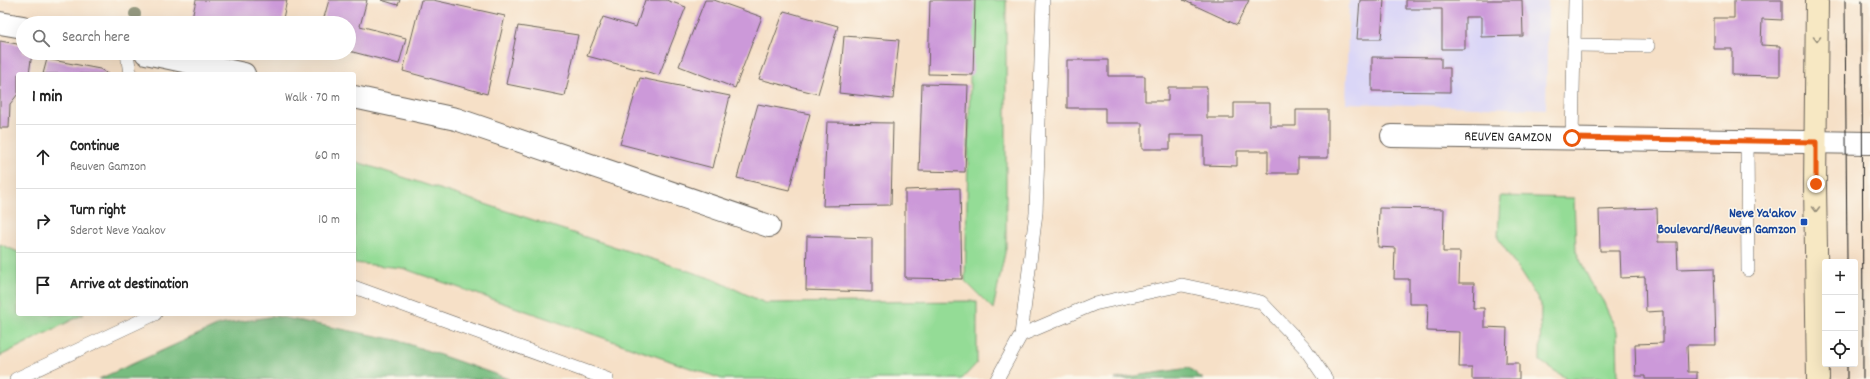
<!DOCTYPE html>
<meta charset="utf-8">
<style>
:root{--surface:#fff;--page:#f6f6f6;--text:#222;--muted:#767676;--line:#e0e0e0}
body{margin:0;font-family:Dekko,sans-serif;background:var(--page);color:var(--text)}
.controls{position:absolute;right:12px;bottom:12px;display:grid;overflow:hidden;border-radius:4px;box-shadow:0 4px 16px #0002}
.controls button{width:36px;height:36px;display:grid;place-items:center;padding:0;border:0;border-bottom:1px solid var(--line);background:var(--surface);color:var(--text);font:20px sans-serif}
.stop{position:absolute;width:12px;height:12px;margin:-9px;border:3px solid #ea580c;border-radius:50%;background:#fff}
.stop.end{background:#ea580c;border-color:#fff;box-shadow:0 1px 4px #0008}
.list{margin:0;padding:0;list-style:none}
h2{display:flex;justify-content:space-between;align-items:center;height:52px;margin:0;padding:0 16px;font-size:17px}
h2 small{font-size:13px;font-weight:400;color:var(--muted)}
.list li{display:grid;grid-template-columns:26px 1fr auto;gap:12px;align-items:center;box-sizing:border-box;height:64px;padding:0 16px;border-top:1px solid var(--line)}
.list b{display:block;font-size:15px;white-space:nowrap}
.list p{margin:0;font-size:13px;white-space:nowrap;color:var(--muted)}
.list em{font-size:13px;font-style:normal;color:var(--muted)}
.icon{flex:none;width:22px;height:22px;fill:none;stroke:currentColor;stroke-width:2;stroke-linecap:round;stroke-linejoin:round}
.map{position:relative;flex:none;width:1870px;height:379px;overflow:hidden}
.search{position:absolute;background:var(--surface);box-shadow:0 4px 16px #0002;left:16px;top:16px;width:340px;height:44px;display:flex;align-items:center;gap:10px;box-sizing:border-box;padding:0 14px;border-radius:22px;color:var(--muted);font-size:15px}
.panel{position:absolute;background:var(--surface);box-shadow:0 4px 16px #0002;left:16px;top:72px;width:340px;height:244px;border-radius:4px}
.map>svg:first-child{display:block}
.built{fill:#dad6f7}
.green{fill:#94dc96;stroke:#587c59}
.forest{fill:#77bc7f;stroke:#4a6c4e}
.building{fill:#cc99d9}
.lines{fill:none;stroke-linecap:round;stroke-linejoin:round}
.lane-casing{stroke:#686158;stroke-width:14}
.street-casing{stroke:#686158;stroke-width:24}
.secondary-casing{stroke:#686158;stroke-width:24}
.lane{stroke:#fff;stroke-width:13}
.street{stroke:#fff;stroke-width:22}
.secondary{stroke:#f7e8c3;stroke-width:22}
.tram{stroke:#1c1c1c;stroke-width:1}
.tree{fill:#959981}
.oneway{stroke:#948c78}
.route{stroke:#ea580c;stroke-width:5}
.transit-dot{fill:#1a4fb4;stroke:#fbf7ec;stroke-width:1.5}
.labels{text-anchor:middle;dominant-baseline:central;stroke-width:3;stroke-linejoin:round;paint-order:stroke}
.street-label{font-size:14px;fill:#1c1c1c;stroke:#fbf7ec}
.transit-label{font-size:14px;font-weight:bold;fill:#164399;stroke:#fbf7ec;text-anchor:end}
</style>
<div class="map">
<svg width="1870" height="379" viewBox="0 0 1870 379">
<rect width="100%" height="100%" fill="#fbf7ec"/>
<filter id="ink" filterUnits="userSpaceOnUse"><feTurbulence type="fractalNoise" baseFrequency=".025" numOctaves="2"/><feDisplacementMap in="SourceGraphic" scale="8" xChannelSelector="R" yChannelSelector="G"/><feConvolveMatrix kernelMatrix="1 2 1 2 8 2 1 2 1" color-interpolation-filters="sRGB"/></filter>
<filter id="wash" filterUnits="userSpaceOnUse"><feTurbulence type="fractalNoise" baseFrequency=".012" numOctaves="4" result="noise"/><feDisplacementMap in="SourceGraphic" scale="16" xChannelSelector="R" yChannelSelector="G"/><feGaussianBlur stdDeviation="0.9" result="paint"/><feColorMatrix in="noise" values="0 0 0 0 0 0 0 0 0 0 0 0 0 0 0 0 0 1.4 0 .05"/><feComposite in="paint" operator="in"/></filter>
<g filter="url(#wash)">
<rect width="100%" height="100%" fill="#f6e0c7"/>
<!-- built -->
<path class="built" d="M1349 0H1548L1546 109 1346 103Z"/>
<!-- green -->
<g class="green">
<path d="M972 0H1006V248L993 309 965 281Z"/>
<path d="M354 161 713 279 765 303 977 301V363L962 379H722L402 268 354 263Z"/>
<path d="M1500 196 1574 198 1576 251 1590 281 1603 301 1617 332 1618 379H1567L1540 361 1541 304 1498 238Z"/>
<path d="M0 244 18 252V314H84L0 356Z"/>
</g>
<!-- forest -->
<g class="forest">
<path d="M275 316 397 340 509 379H99L219 325Z"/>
<path d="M1189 368 1203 379H1115Z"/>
</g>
<g id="blocks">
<!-- building -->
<g class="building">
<path d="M196 0H287L282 23H191Z"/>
<path d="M329 0H367L360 26 406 38 399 64 349 51V23H315L317 19 323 21Z"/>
<path d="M381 0H400L398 5Z"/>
<path d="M421 0H433L505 16 487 94 403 71Z"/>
<path d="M645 0H666L686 7 659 75 587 56 603 17 636 27Z"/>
<path d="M705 0H714L762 17 735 88 679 66Z"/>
<path d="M930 0H975L973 75 928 74Z"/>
<path d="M1183 0H1249L1237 25Z"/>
<path d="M1360 0H1384L1381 39H1357Z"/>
<path d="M1406 0H1522L1523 36 1481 37V17H1465V49H1442V9H1406Z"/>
<path d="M1734 0H1782V20L1762 19 1761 45 1780 46V76L1732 75V49H1714V18H1734Z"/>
<path d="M784 11 838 26 818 94 759 79Z"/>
<path d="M518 26 578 35 565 96 506 84Z"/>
<path d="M844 36 899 40 893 99 839 93Z"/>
<path d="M0 41 23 45V53H32L29 74H18V94L10 104 9 128H0Z"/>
<path d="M1372 57 1441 58V68H1450V92L1372 91Z"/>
<path d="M47 59 100 69 108 74H43Z"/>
<path d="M1067 60H1108V76H1145V101H1168V87H1207V118H1234V103H1270V126H1296V110H1328V158H1298V173H1268V151H1237V166L1204 165V135H1170V149H1142V123H1105V108H1067Z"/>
<path d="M640 78 730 96 713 168 620 144Z"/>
<path d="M922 84 968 85 965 172 919 171Z"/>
<path d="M758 104 810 114 789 190 737 178Z"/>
<path d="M827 122 893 123 891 205 823 206Z"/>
<path d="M960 188 962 279 905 278V190Z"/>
<path d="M1379 208 1444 209 1443 252H1460L1459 283H1474L1473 308H1484V327L1507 328 1506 363H1519V379H1472V367H1459L1460 332 1427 331 1428 304H1409V279H1394L1395 248 1378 247Z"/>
<path d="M1657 208 1658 242H1677L1678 269 1714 268 1716 345H1687L1688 372H1697V379H1645V376H1636L1635 344 1663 343V311L1646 312 1645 277 1621 278 1620 251H1600L1599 210Z"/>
<path d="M807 236 872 238V292L806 290Z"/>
</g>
</g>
</g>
<g filter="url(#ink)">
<use href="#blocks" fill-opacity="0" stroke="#686158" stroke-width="1"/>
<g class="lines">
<defs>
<g id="lane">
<path d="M1574 45 1648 46"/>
<path d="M127 53 130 74"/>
<path d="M1572 138 1575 0"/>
<path d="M1747 141 1748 270"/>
<path d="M354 287 607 379"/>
<path d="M1021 335 1094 304 1182 285 1261 302 1304 347 1326 379"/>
<path d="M16 379 155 314"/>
<path d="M997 379 1021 335 1036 213 1043 0"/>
</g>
<g id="street">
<path d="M0 23 23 27"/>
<path d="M146 53 244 74"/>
<path d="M354 97 456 119 769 226"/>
<path id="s1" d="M1392 136 1870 143"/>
</g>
<path id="secondary" d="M1817 0 1815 185 1818 379"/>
</defs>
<!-- lane casing -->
<use href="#lane" class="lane-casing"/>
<!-- street casing -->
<use href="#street" class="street-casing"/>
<!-- secondary casing -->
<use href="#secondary" class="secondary-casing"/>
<!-- lane -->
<use href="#lane" class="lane"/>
<!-- street -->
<use href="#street" class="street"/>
<!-- secondary -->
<use href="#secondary" class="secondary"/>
<!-- tram -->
<g class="tram">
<path d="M1845 0 1847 262"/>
<path d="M1862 0 1863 379"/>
<path d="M1847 364V379"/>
</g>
</g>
<!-- trees -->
<circle class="tree" cx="135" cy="14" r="6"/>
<!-- one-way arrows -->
<defs><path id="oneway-chevron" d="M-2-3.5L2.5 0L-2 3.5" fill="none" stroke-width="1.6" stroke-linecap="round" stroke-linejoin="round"/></defs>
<g class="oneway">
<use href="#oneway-chevron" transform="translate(1817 39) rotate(90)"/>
<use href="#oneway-chevron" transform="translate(1816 209) rotate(90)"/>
</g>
</g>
<g class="lines" filter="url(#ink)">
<!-- route -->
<path class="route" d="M1572 138 1816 142V184"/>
</g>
<!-- markers -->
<rect class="transit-dot" x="1800" y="218" width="8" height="8" rx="2"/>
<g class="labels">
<!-- street labels -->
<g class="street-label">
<text stroke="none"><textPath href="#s1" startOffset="116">REUVEN GAMZON</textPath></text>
</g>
<!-- transit labels -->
<g class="transit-label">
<text x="1796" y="214">Neve Ya'akov<tspan x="1796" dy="16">Boulevard/Reuven Gamzon</tspan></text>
</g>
</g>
</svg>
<div class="controls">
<button>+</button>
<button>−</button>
<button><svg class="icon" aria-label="locate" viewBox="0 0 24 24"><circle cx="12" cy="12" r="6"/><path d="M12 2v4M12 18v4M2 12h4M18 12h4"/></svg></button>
</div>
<div class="stop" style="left:1572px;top:138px"></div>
<div class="stop end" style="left:1816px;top:184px"></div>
<div class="search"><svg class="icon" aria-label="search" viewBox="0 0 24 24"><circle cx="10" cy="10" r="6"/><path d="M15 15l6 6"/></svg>Search here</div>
<section class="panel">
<h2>1 min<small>Walk · 70 m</small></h2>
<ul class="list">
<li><svg class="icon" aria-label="ahead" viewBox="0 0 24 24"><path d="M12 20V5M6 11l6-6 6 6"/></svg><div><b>Continue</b><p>Reuven Gamzon</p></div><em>60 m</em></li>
<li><svg class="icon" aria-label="right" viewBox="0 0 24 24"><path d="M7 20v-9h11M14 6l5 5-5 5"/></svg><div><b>Turn right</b><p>Sderot Neve Yaakov</p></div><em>10 m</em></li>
<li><svg class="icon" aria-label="arrive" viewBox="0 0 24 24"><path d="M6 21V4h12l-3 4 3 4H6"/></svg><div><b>Arrive at destination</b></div></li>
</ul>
</section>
</div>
